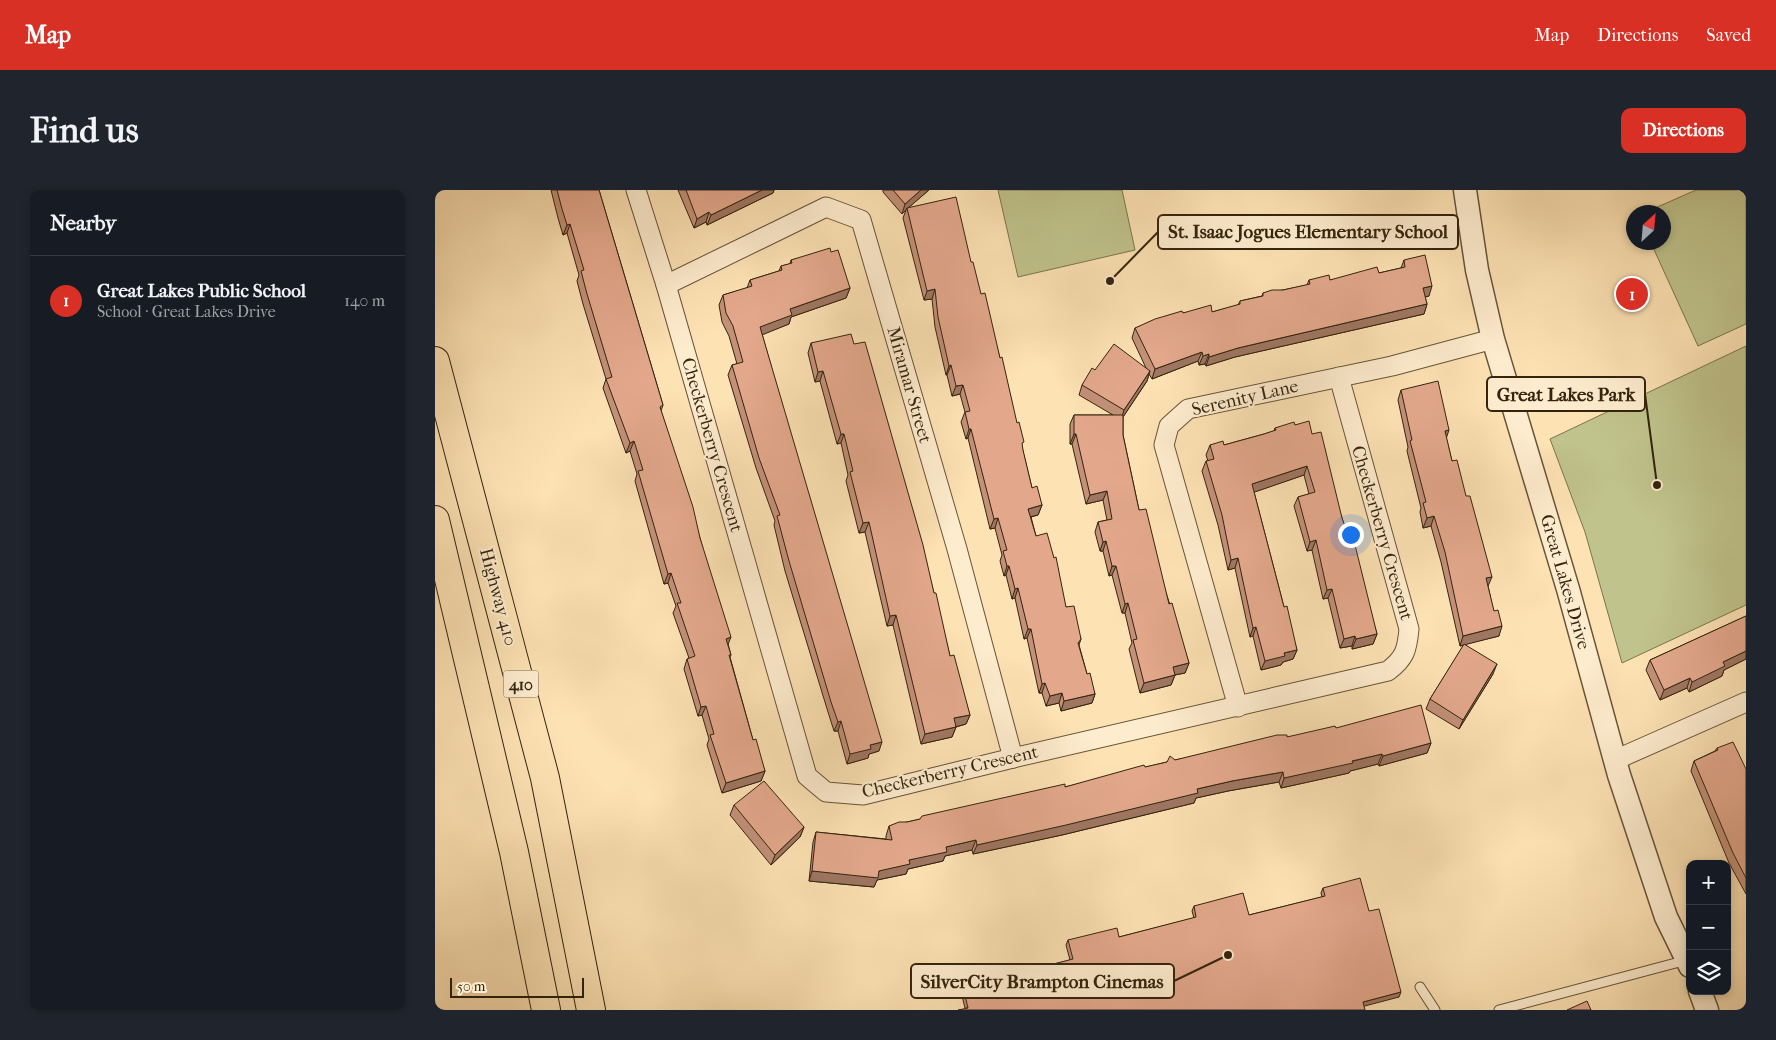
<!DOCTYPE html>
<meta charset="utf-8">
<style>
:root{--surface:#171b24;--page:#20242c;--text:#f1f3f6;--muted:#9ea1a6;--line:#363941;--accent:#d93025}
body{margin:0;font-family:"IM FELL French Canon",serif;background:var(--page);color:var(--text)}
.controls{position:absolute;right:15px;bottom:15px;display:grid;overflow:hidden;border-radius:10px;box-shadow:0 2px 8px #0003}
.controls button{width:45px;height:45px;display:grid;place-items:center;padding:0;border:0;border-bottom:1px solid var(--line);background:var(--surface);color:var(--text);font:25px sans-serif}
.compass{position:absolute;left:1191px;top:15px;width:45px;height:45px;border-radius:50%;background:var(--surface);box-shadow:0 2px 8px #0003;rotate:26deg}
.scale{position:absolute;left:15px;bottom:12px;width:134px;box-sizing:border-box;padding-left:5px;border:2px solid #33240e;border-top:0;font-size:14px;line-height:18px;white-space:nowrap;color:#33240e;-webkit-text-stroke:4px #feecce;paint-order:stroke}
.you{position:absolute;left:915px;top:344px;width:18px;height:18px;margin:-12px;border:4px solid #fff;border-radius:50%;background:#1a73e8;box-shadow:0 0 0 8px #1a73e833}
.badge{display:grid;place-items:center;width:32px;height:32px;border-radius:50%;background:var(--accent);color:#fff;font-size:16px;font-weight:700}
.pin{position:absolute;translate:-50% -50%;border:2px solid #fff;box-shadow:0 1px 5px #0006}
.list{margin:0;padding:0;list-style:none}
h2{display:flex;justify-content:space-between;align-items:center;height:65px;margin:0;padding:0 20px;font-size:21px}
h2 small{font-size:16px;font-weight:400;color:var(--muted)}
.list li{display:grid;grid-template-columns:32px 1fr auto;gap:15px;align-items:center;box-sizing:border-box;height:90px;padding:0 20px;border-top:1px solid var(--line)}
.list b{display:block;font-size:19px;white-space:nowrap}
.list p{margin:0;font-size:16px;white-space:nowrap;color:var(--muted)}
.list em{font-size:16px;font-style:normal;color:var(--muted)}
.icon{flex:none;width:28px;height:28px;fill:none;stroke:currentColor;stroke-width:2;stroke-linecap:round;stroke-linejoin:round}
.map{position:relative;flex:none;width:1311px;height:820px;overflow:hidden;border-radius:10px}
header{display:flex;align-items:center;gap:30px;box-sizing:border-box;height:70px;padding:0 25px;background:var(--accent);color:#fff}
header strong{font-size:24px}
nav{display:flex;gap:28px;margin-inline-start:auto;font-size:18px}
.intro{display:flex;align-items:center;justify-content:space-between;box-sizing:border-box;height:120px;padding:0 30px}
h1{margin:0;font-size:35px}
.button{padding:12px 22px;border-radius:10px;background:var(--accent);color:#fff;font-size:18px;font-weight:700}
main{display:flex;gap:30px;padding:0 30px}
aside{flex:1;background:var(--surface);border-radius:10px;box-shadow:0 2px 8px #0003}
.map>svg:first-child{display:block}
.green{fill:#c0c38c;stroke:#7a744d}
.lines{fill:none;stroke-linecap:round;stroke-linejoin:round}
.service-casing{stroke:#665438;stroke-width:11}
.minor-casing{stroke:#665438;stroke-width:21}
.tertiary-casing{stroke:#665438;stroke-width:25}
.motorway-casing{stroke:#33240e;stroke-width:30}
.service{stroke:#feecce;stroke-width:9}
.minor{stroke:#feecce;stroke-width:19}
.tertiary{stroke:#feecce;stroke-width:22}
.motorway{stroke:#fde2b4;stroke-width:28}
.wall{fill:#c39078;stroke:#33240e}
.shaded-wall{fill:#9f7662;stroke:#33240e}
.building{fill:#e3a88c;stroke:#33240e}
.labels{text-anchor:middle;dominant-baseline:central;stroke-width:4.5;stroke-linejoin:round;paint-order:stroke}
.shield{fill:#feecce;stroke:#706048;stroke-width:1}
.shield-label{font-size:16px;font-weight:bold;fill:#33240e}
.street-label{font-size:18px;fill:#33240e;stroke:#feecce}
.leader{fill:none;stroke:#33240e;stroke-width:2}
.callout-dot{fill:#33240e;stroke:#feecce;stroke-width:2}
.callout{fill:#feecce;stroke:#33240e;stroke-width:2}
.callout-label{font-size:19px;text-anchor:middle;font-weight:bold;fill:#33240e}
</style>
<header>
<strong>Map</strong>
<nav><a>Map</a><a>Directions</a><a>Saved</a></nav>
</header>
<div class="intro"><h1>Find us</h1><a class="button">Directions</a></div>
<main>
<aside>
<h2>Nearby<small></small></h2>
<ul class="list">
<li><span class="badge">1</span><div><b>Great Lakes Public School</b><p>School · Great Lakes Drive</p></div><em>140 m</em></li>
</ul>
</aside>
<div class="map">
<svg width="1311" height="820" viewBox="0 0 1311 820">
<rect width="100%" height="100%" fill="#fde2b4"/>
<filter id="stains"><feTurbulence type="fractalNoise" baseFrequency=".004" numOctaves="4"/><feColorMatrix values="0 0 0 0 .2 0 0 0 0 .09 0 0 0 0 .02 0 0 0 .5 -.17"/></filter>
<radialGradient id="worn" r=".72"><stop offset=".6" stop-color="#630" stop-opacity="0"/><stop offset="1" stop-color="#630" stop-opacity=".3"/></radialGradient>
<!-- green -->
<g class="green">
<path d="M563 0H687L700 60 583 87Z"/>
<path d="M1261 0H1311V134L1263 156 1216 53 1228 52V22H1211Z"/>
<path d="M1311 156V415L1187 473 1150 342 1115 249Z"/>
</g>
<g class="lines">
<defs>
<g id="service">
<path d="M985 797 1000 820"/>
<path d="M1064 820 1252 770"/>
</g>
<g id="minor">
<path d="M201 0 231 95 372 586 391 602 428 605 578 568 953 481C970 468 972 460 974 439L904 187"/>
<path d="M231 95 391 17 426 30 522 359 578 568"/>
<path d="M803 517 729 255 734 236 753 219 957 176 1058 149"/>
<path d="M1180 570 1311 512"/>
</g>
<g id="tertiary">
<path d="M1030 0 1042 80 1058 149 1133 399 1184 585 1231 727 1255 776"/>
<path d="M1265 801 1272 820"/>
</g>
<g id="motorway">
<path d="M0 171 110 588 156 820"/>
<path d="M0 330 79 662 111 820"/>
</g>
</defs>
<!-- service casing -->
<use href="#service" class="service-casing"/>
<!-- minor casing -->
<use href="#minor" class="minor-casing"/>
<!-- tertiary casing -->
<use href="#tertiary" class="tertiary-casing"/>
<!-- motorway casing -->
<use href="#motorway" class="motorway-casing"/>
<!-- service -->
<use href="#service" class="service"/>
<!-- minor -->
<use href="#minor" class="minor"/>
<!-- tertiary -->
<use href="#tertiary" class="tertiary"/>
<!-- motorway -->
<use href="#motorway" class="motorway"/>
</g>
<!-- wall -->
<g class="wall">
<path d="M116 0H164L228 215 226 221 265 348 296 465 295 467 318 550 330 581 326 591 287 603 272 555 274 549 267 525 263 526 249 479 252 469 254 468 238 423 241 416 233 393 229 394 200 291 202 284 195 261 191 263 168 198 171 189 148 114 142 91 144 85 132 43 128 45 123 28Z"/>
<path d="M243 0H339L338 3 272 35 271 32 259 38Z"/>
<path d="M448 0H494L474 17 536 72 565 168 597 298 607 315 603 325 596 327 601 346 631 417 646 449 644 455 652 484 660 504 657 513 626 521 624 513 611 516 607 503H604L592 448 589 449 580 408 577 409 571 385 569 386 565 371 567 365 560 338 555 339 533 248 531 249 526 232 530 222 525 204 517 206 512 185H511L500 137 497 109 489 110 468 28 471 20 467 24 448 2Z"/>
<path d="M396 62 415 98 411 108 356 127 354 134 327 144 444 561 434 564 433 568 412 574 403 541H399L393 522 350 381 339 335 340 331 321 278 293 185 297 175 302 174 294 146 287 132 284 115 288 105 312 98 315 90 344 81 346 76 355 74 356 70Z"/>
<path d="M969 70 994 106 990 107 992 114 989 124 800 167 771 176 770 174 764 175 763 171 717 189 714 184 712 191 688 227V245L704 320 754 473 750 483 740 485 736 495 705 503 694 459 697 453 690 423H687L677 385 674 386 668 361H665L660 342 663 332 672 330 668 310 651 314 637 254H635V234L639 225H678L644 205 647 195 660 180 711 178 697 148 700 138 748 123 777 122 803 115 805 111 827 106 828 103 848 100 872 95 874 90H895L944 83 966 78Z"/>
<path d="M376 153 419 154 499 403 515 466 535 525 531 534 521 537 517 547 486 554 458 435 452 436 430 342 424 343 411 291 413 285 406 253 402 254 385 191 380 192 373 163Z"/>
<path d="M966 200 1011 247 1017 271 1053 396 1064 446 1030 454 1058 484 1024 539 991 519 995 509 1029 455 1025 456 1006 372 996 336 988 338 985 322 986 318 972 261 973 257 963 210Z"/>
<path d="M860 235 877 244 907 328 942 444 938 454 917 459V456L905 458 893 408 888 409 877 360 872 361 859 316 863 307 874 304 869 285 819 302 849 417 862 460 858 469 848 472 846 475 826 480 818 446 815 447 800 378 793 380 783 335 767 281 771 271H773L771 265 775 255H789L829 244 839 241 840 238Z"/>
<path d="M1311 426V469L1289 480 1287 486 1254 502 1252 498 1225 510 1211 480 1215 470Z"/>
<path d="M901 538 996 553 992 563 944 576 943 574 915 581 914 583 846 598 844 592 793 601 761 608 759 613 627 645 538 664 537 660 510 666 508 671 473 679 471 684 442 690 439 697 374 691 378 652 381 642 451 649V646L454 636 630 597 732 572 740 570Z"/>
<path d="M1282 558 1311 579V704L1294 673 1256 581 1259 571 1280 561Z"/>
<path d="M299 615 369 637 365 647 336 675 295 625Z"/>
<path d="M888 698 934 721 964 807 530 818 524 794 526 789 564 788 635 770 631 755 633 750 684 747 759 728 757 721 759 716 814 725 887 707 886 703Z"/>
</g>
<!-- shaded-wall -->
<g class="shaded-wall">
<path d="M327 0H339L338 3 272 35 276 25Z"/>
<path d="M486 0H494L472 19V18L471 20 467 24 470 14Z"/>
<path d="M274 22 271 32 259 38 262 29Z"/>
<path d="M135 34 132 43 128 45 132 35Z"/>
<path d="M997 96 994 106 985 108 988 98Z"/>
<path d="M415 98 411 108 356 127 354 134 322 147 325 137 355 119Z"/>
<path d="M500 99 497 109 489 110 492 101Z"/>
<path d="M992 114 989 124 800 167 771 176 774 167 803 158Z"/>
<path d="M767 162 763 171 717 189 720 179Z"/>
<path d="M774 164 770 174 764 175 768 166Z"/>
<path d="M516 175 512 185H511L514 176Z"/>
<path d="M388 181 385 191 380 192 383 182Z"/>
<path d="M715 181 712 191 686 230 689 220Z"/>
<path d="M528 195 525 204 517 206 521 196Z"/>
<path d="M534 239H536L533 248 531 249Z"/>
<path d="M1014 240 1011 249 1010 241Z"/>
<path d="M406 244H409L406 253 402 254Z"/>
<path d="M639 244H641L637 254H635Z"/>
<path d="M199 251 195 261 191 263 195 253Z"/>
<path d="M872 276 869 285 814 304 817 294Z"/>
<path d="M672 301 668 310 651 314 655 305Z"/>
<path d="M607 315 603 325 590 328 593 319Z"/>
<path d="M999 326 996 336 988 338 992 328Z"/>
<path d="M563 328 560 338 555 339 559 329Z"/>
<path d="M434 332 430 342 424 343 428 333Z"/>
<path d="M881 350 877 360 872 361 875 352Z"/>
<path d="M671 351 668 361H665L668 352Z"/>
<path d="M803 368 800 378 793 380 796 370Z"/>
<path d="M572 376H574L571 385 569 386Z"/>
<path d="M677 376H681L677 385 674 386Z"/>
<path d="M236 383 233 393 229 394 233 384Z"/>
<path d="M1057 387 1053 396 1047 398 1051 388Z"/>
<path d="M583 398 580 408 577 409 580 399Z"/>
<path d="M897 399 893 408 888 409 892 400Z"/>
<path d="M693 413 690 423H687L690 414Z"/>
<path d="M461 425 458 435 452 436 455 426Z"/>
<path d="M1067 436 1064 446 1025 456 1028 446Z"/>
<path d="M821 437 818 446 815 447 818 438Z"/>
<path d="M593 439H596L592 448 589 449Z"/>
<path d="M942 444 938 454 917 459 921 449Z"/>
<path d="M920 446 917 456 905 458 909 449Z"/>
<path d="M296 447 292 457 291 449Z"/>
<path d="M862 460 858 469 848 472 846 475 826 480 830 471 849 463Z"/>
<path d="M1311 461V469L1289 480 1287 486 1254 502 1257 492 1288 472Z"/>
<path d="M754 473 750 483 734 486 738 477Z"/>
<path d="M1062 474 1058 484 1024 539 1028 530Z"/>
<path d="M740 485 736 495 705 503 709 493Z"/>
<path d="M1255 488 1252 498 1225 510 1229 500Z"/>
<path d="M610 493 607 503H604L607 494Z"/>
<path d="M627 503 624 513 611 516 615 506Z"/>
<path d="M660 504 657 513 626 521 629 511Z"/>
<path d="M271 516 267 525 263 526 266 517Z"/>
<path d="M535 525 531 534 516 538 519 528Z"/>
<path d="M406 531 403 541H399L403 532Z"/>
<path d="M521 537 517 547 486 554 490 544Z"/>
<path d="M447 552 444 561 434 564 433 568 412 574 415 564 435 555Z"/>
<path d="M996 553 992 563 944 576 948 566Z"/>
<path d="M947 564 943 574 915 581 914 583 846 598 849 588Z"/>
<path d="M330 581 326 591 287 603 291 593Z"/>
<path d="M848 582 844 592 793 601 761 608 759 613 627 645 538 664 542 655 762 599 797 591Z"/>
<path d="M369 637 365 647 336 675 340 665Z"/>
<path d="M541 650 537 660 510 666 508 671 473 679 471 684 442 690 439 697 374 691 377 681H444L511 657Z"/>
<path d="M966 802 964 807 926 817 928 812Z"/>
</g>
<!-- building -->
<g class="building">
<path d="M122 0H164L228 215 225 217 258 317 265 348 296 447 291 449 296 465H294L318 550 321 549 330 581 291 593 275 545 279 544 271 516 266 517 252 469 260 466 242 413H246L236 383 233 384 203 281 208 280 199 251 195 253 171 189 177 187 152 104 146 81 149 80 135 34 132 35 127 19Z"/>
<path d="M251 0H327L276 25 274 22 262 29Z"/>
<path d="M458 0H486L470 14Z"/>
<path d="M521 7 536 72H538L546 104 550 103 565 168 567 167 582 233 584 232 589 252 587 253 588 260 597 298 602 296 607 315 593 319 601 346 612 343 619 368 621 367 631 417 639 416 646 449 643 453 652 484 655 483 660 504 629 511 627 503 615 506 610 493 607 494 596 439H593L583 398 580 399 574 376H572L568 361 572 360 563 328 559 329 536 239H534L530 222 535 221 528 195 521 196 516 175 514 176 503 127 500 99 492 101 472 18Z"/>
<path d="M395 58 396 62 403 60 415 98 355 119 357 125 325 137 447 552 435 555 436 559 415 564 406 531 403 532 396 512 354 371 342 326 345 325 324 268 297 175 308 172 298 136 291 123 288 105 317 96 315 90 347 80 346 76 357 73 356 70Z"/>
<path d="M990 65 997 96 988 98 992 114 803 158 774 167V164L768 166 767 162 720 179 700 138 720 129 747 121 748 123 776 115 777 122 805 114V111L828 106V103L837 100H848L875 94 874 90 894 85 895 90 942 77 944 83 970 77 969 70Z"/>
<path d="M416 144 419 154 430 152 488 355 499 403H501L515 466 519 465 535 525 519 528 521 537 490 544 461 425 455 426 434 332 428 333 415 282 418 281 409 244H406L388 181 383 182 376 153Z"/>
<path d="M679 154 715 181 689 220 647 195 657 178 660 180Z"/>
<path d="M1003 191 1014 240 1010 241 1017 271 1022 270 1031 306H1035L1057 387 1051 388 1059 421 1063 420 1067 436 1028 446 1010 362 999 326 992 328 988 313 991 312 975 251 977 250 966 200Z"/>
<path d="M639 225H688V245L704 320 711 319 734 414 737 413 754 473 738 477 740 485 709 493 698 450 702 449 693 413 690 414 681 376H677L671 351 668 352 663 332 677 329 672 301 655 305 641 244H639Z"/>
<path d="M874 231 877 244 886 242 907 328 914 348 918 347 942 444 921 449 920 446 909 449 897 399 892 400 881 350 875 352 863 307 880 302 872 276 817 294 849 417 852 416 862 460 849 463 850 466 830 471 821 437 818 438 803 368 796 370 787 325 771 271 779 269 775 255 788 251 789 255 829 244 841 240 840 238 859 232 860 235Z"/>
<path d="M1311 426V461L1288 472 1290 476 1257 492 1255 488 1229 500 1215 470Z"/>
<path d="M1029 454 1062 474 1028 530 995 509Z"/>
<path d="M986 515 996 553 948 566 947 564 917 571 918 573 849 588 848 582 797 591 762 599 763 603 631 635 542 655 541 650 511 657 512 662 474 670 475 674 444 681 443 688 377 681 381 642 457 650 454 636 464 632H472L485 629 487 626 630 594V597L709 575 710 577 732 572 735 566 740 570 842 545H852V547L900 536 901 538Z"/>
<path d="M1298 552 1311 579V688L1298 663 1259 571 1283 560 1282 558Z"/>
<path d="M329 591 369 637 340 665 299 615Z"/>
<path d="M925 688 934 721 944 719 966 802 928 812 930 820H523L533 818 526 789 562 780 564 788 638 769 633 750 682 738 684 747 761 727 759 716 808 703 814 725 890 706 888 698Z"/>
<path d="M1152 811 1156 820H1132Z"/>
</g>
<g class="labels">
<!-- shield labels -->
<rect class="shield" x="68.5" y="480.5" width="35" height="27" rx="4"/>
<g class="shield-label">
<text x="86" y="494">410</text>
</g>
<!-- street labels -->
<g class="street-label">
<text transform="translate(474 195) rotate(74)">Miramar Street</text>
<text transform="translate(810 208) rotate(-13)">Serenity Lane</text>
<text transform="translate(277 255) rotate(74)">Checkerberry Crescent</text>
<text transform="translate(947 343) rotate(74)">Checkerberry Crescent</text>
<text transform="translate(1130 392) rotate(74)">Great Lakes Drive</text>
<text transform="translate(63 407) rotate(75)">Highway 410</text>
<text transform="translate(515 582) rotate(-13)">Checkerberry Crescent</text>
</g>
</g>
<!-- callouts -->
<path class="leader" d="M675 91L723 42M1222 295L1210 204M793 765L739 791"/>
<g class="callout-dot">
<circle cx="675" cy="91" r="5"/>
<circle cx="1222" cy="295" r="5"/>
<circle cx="793" cy="765" r="5"/>
</g>
<g class="callout">
<rect x="723" y="25" width="300" height="34" rx="5"/>
<rect x="1052" y="187" width="158" height="34" rx="5"/>
<rect x="476" y="774" width="263" height="34" rx="5"/>
</g>
<g class="callout-label">
<text x="873" y="48">St. Isaac Jogues Elementary School</text>
<text x="1131" y="211">Great Lakes Park</text>
<text x="607" y="798">SilverCity Brampton Cinemas</text>
</g>
<rect width="100%" height="100%" filter="url(#stains)"/>
<rect width="100%" height="100%" fill="url(#worn)"/>
</svg>
<div class="controls">
<button>+</button>
<button>−</button>
<button><svg class="icon" aria-label="layers" viewBox="0 0 24 24"><path d="M12 4l9 5-9 5-9-5zM3 14l9 5 9-5"/></svg></button>
</div>
<svg class="compass" viewBox="-18 -18 36 36"><path d="M0-13l5 13h-10z" fill="#e53935"/><path d="M0 13l5-13h-10z" fill="#9ea1a6"/></svg>
<div class="scale">50 m</div>
<div class="you"></div>
<div class="pin badge" style="left:1197px;top:104px">1</div>
</div>
</main>
